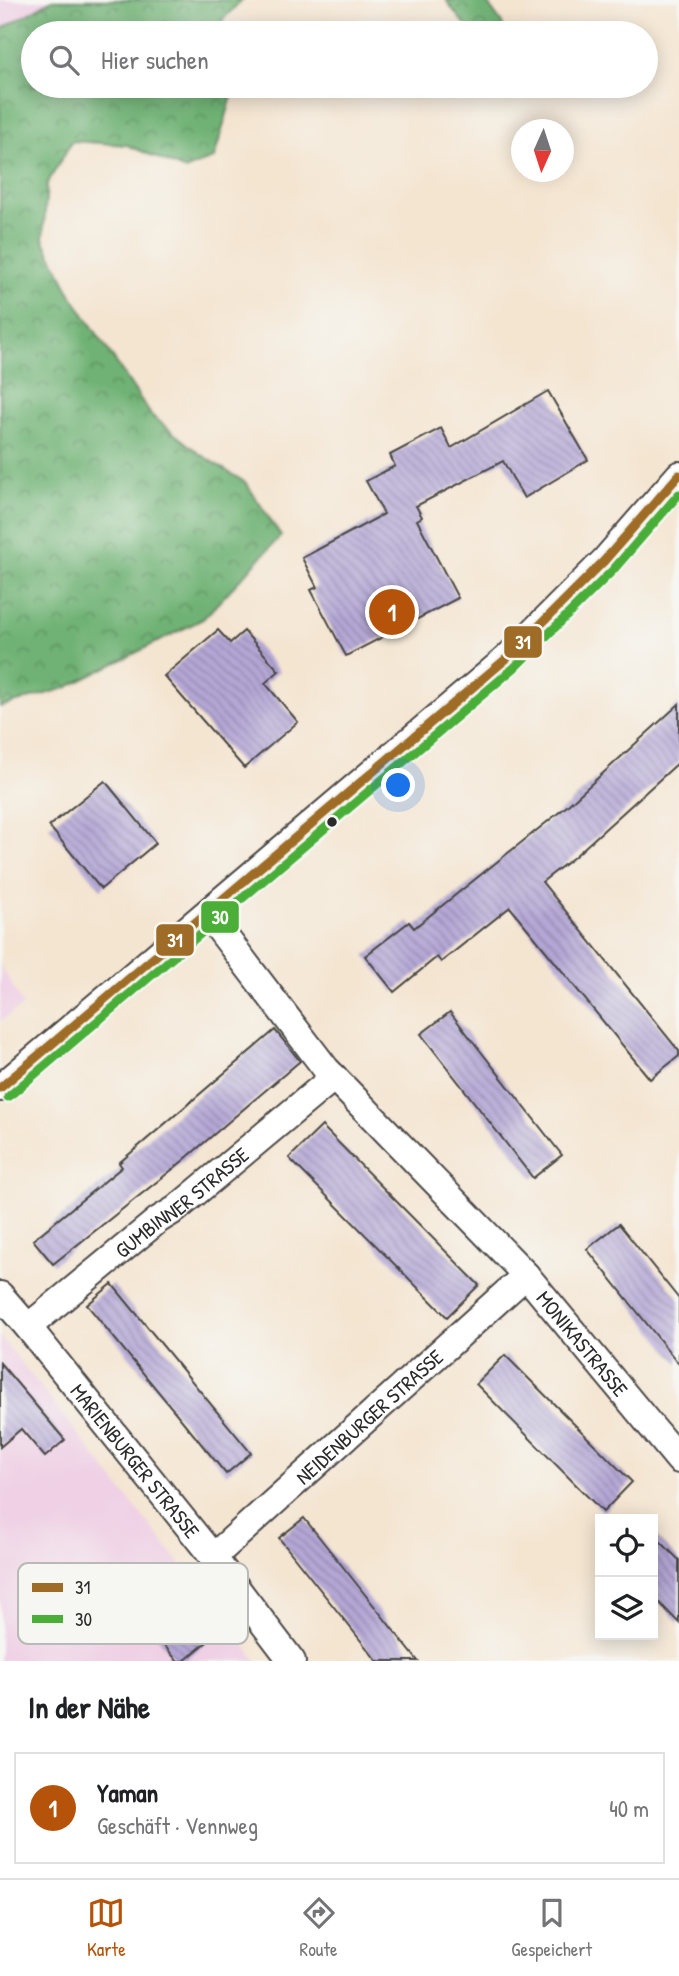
<!DOCTYPE html>
<html lang="de">
<meta charset="utf-8">
<style>
:root{--surface:#fff;--page:#f6f6f6;--text:#202124;--muted:#757577;--line:#e0e0e0;--accent:#b45309}
body{margin:0;font-family:"Patrick Hand",sans-serif;background:var(--page);color:var(--text)}
.controls{position:absolute;right:21px;bottom:21px;display:grid;overflow:hidden;border-radius:0px;box-shadow:0 4px 18px #0003}
.controls button{width:63px;height:63px;display:grid;place-items:center;padding:0;border:0;border-bottom:2px solid var(--line);background:var(--surface);color:var(--text);font:35px sans-serif}
.compass{position:absolute;left:511px;top:119px;width:63px;height:63px;border-radius:50%;background:var(--surface);box-shadow:0 4px 18px #0003;rotate:183deg}
.you{position:absolute;left:399px;top:786px;width:24px;height:24px;margin:-18px;border:5px solid #fff;border-radius:50%;background:#1a73e8;box-shadow:0 0 0 10px #1a73e833}
.badge{display:grid;place-items:center;width:46px;height:46px;border-radius:50%;background:var(--accent);color:#fff;font-size:23px;font-weight:700}
.pin{position:absolute;translate:-50% -50%;border:4px solid #fff;box-shadow:0 2px 7px #0006}
.list{margin:0;padding:0;list-style:none}
h2{display:flex;justify-content:space-between;align-items:center;height:91px;margin:0;padding:0 28px;font-size:30px}
h2 small{font-size:23px;font-weight:400;color:var(--muted)}
.list li{display:grid;grid-template-columns:46px 1fr auto;gap:21px;align-items:center;box-sizing:border-box;height:112px;margin:0 14px 14px;padding:0 14px;border:2px solid var(--line);border-radius:0px}
.list b{display:block;font-size:26px;white-space:nowrap}
.list p{margin:0;font-size:23px;white-space:nowrap;color:var(--muted)}
.list em{font-size:23px;font-style:normal;color:var(--muted)}
.icon{flex:none;width:38px;height:38px;fill:none;stroke:currentColor;stroke-width:2;stroke-linecap:round;stroke-linejoin:round}
.map{position:relative;flex:none;width:679px;height:1661px;overflow:hidden}
.search{position:absolute;background:var(--surface);box-shadow:0 4px 18px #0003;left:21px;right:21px;top:21px;height:77px;display:flex;align-items:center;gap:18px;box-sizing:border-box;padding:0 24px;border-radius:38px;color:var(--muted);font-size:26px}
.sheet{height:217px;background:var(--surface)}
nav{display:flex;justify-content:space-around;align-items:center;box-sizing:border-box;height:98px;border-top:2px solid var(--line);background:var(--surface);font-size:19px;color:var(--muted)}
nav a{display:grid;justify-items:center;gap:4px}
nav .on{color:var(--accent)}
.map>svg:first-child{display:block}
.built{fill:#efd0e5}
.forest{fill:url(#forest-crowns);stroke:#4e6e50;stroke-width:2}
.building{fill:url(#building-back-hatch)}
.lines{fill:none;stroke-linecap:round;stroke-linejoin:round}
.street-casing{stroke:#494744;stroke-width:30}
.street{stroke:#fff;stroke-width:26}
.bus-1-casing{stroke:#f6f6f2;stroke-width:14}
.bus-2-casing{stroke:#f6f6f2;stroke-width:14}
.bus-1{stroke:#9f6c27;stroke-width:9}
.bus-2{stroke:#4aae37;stroke-width:9}
.bus-dot{fill:#2b2b2b;stroke:#f6f6f2;stroke-width:2.5}
.labels{text-anchor:middle;dominant-baseline:central;stroke-width:5;stroke-linejoin:round;paint-order:stroke}
.street-label{font-size:21px;fill:#2b2b2b;stroke:#f6f6f2}
.key{fill:#f6f6f2;stroke:#b9b9b6;stroke-width:2}
.key-label{font-size:19px;fill:#2b2b2b}
.line-badge{stroke:#f6f6f2;stroke-width:2.5}
.badge-label{font-size:19px;text-anchor:middle;font-weight:bold;fill:#fff}
</style>
<div class="map">
<svg width="679" height="1661" viewBox="0 0 679 1661">
<defs>
<pattern id="forest-crowns" width="20" height="18" patternUnits="userSpaceOnUse" patternTransform="scale(1.75)"><rect width="20" height="18" fill="#70b275"/><path d="M2 6a3 3 0 1 1 6 0M12 15a3 3 0 1 1 6 0" fill="none" stroke="#5c9160"/></pattern>
<pattern id="building-back-hatch" width="6" height="6" patternUnits="userSpaceOnUse" patternTransform="scale(1.75)"><rect width="6" height="6" fill="#b4a7d6"/><path d="M-1 5l2 2M0 0l6 6M5-1l2 2" fill="none" stroke="#9388ae"/></pattern>
</defs>
<rect width="100%" height="100%" fill="#f6f6f2"/>
<filter id="ink" filterUnits="userSpaceOnUse"><feTurbulence type="fractalNoise" baseFrequency=".0143" numOctaves="2"/><feDisplacementMap in="SourceGraphic" scale="14" xChannelSelector="R" yChannelSelector="G"/><feConvolveMatrix kernelMatrix="1 2 1 2 8 2 1 2 1" color-interpolation-filters="sRGB"/></filter>
<filter id="wash" filterUnits="userSpaceOnUse"><feTurbulence type="fractalNoise" baseFrequency=".00686" numOctaves="4" result="noise"/><feDisplacementMap in="SourceGraphic" scale="28" xChannelSelector="R" yChannelSelector="G"/><feGaussianBlur stdDeviation="1.57" result="paint"/><feColorMatrix in="noise" values="0 0 0 0 0 0 0 0 0 0 0 0 0 0 0 0 0 1.4 0 .05"/><feComposite in="paint" operator="in"/></filter>
<g filter="url(#wash)">
<rect width="100%" height="100%" fill="#f4e5d1"/>
<!-- built -->
<g class="built">
<path d="M0 0H52L0 30Z"/>
<path d="M0 964 23 1005 0 1022Z"/>
<path d="M0 1336 257 1661H0Z"/>
</g>
<!-- forest -->
<g class="forest">
<path d="M52 0H242L222 20 224 33H33V86H232L233 93 214 158 185 170 127 145 72 141 47 184 43 239 72 296 151 415 200 454 246 483 281 536 203 619 66 688 0 707V30Z"/>
<path d="M446 0H485L503 25 504 33C468 33 467 29 446 0Z"/>
</g>
<g id="blocks">
<!-- building -->
<g class="building">
<path d="M548 391 588 460 524 498 503 461 416 506 422 517 417 520 458 598 346 656 311 590 317 587 302 558 384 514 366 481 395 466 390 455 441 428 451 448Z"/>
<path d="M218 630 230 643 244 631 279 671 265 683 298 722 244 768 164 676Z"/>
<path d="M679 704V762L574 857 542 882 679 1051V1056L650 1079 510 907 441 962 437 957 394 992 365 956 409 922 414 928 567 806Z"/>
<path d="M105 781 156 843 101 889 49 826Z"/>
<path d="M450 1012 562 1155 533 1178 421 1034Z"/>
<path d="M275 1030 300 1061 178 1165 53 1264 33 1240 122 1167 119 1163Z"/>
<path d="M322 1126 479 1285 447 1317 289 1158Z"/>
<path d="M619 1224 679 1299V1364L587 1249Z"/>
<path d="M112 1284 251 1453 226 1474 87 1305Z"/>
<path d="M505 1355 632 1482 603 1512 476 1384Z"/>
<path d="M0 1363 65 1440 45 1457 21 1429 0 1447Z"/>
<path d="M304 1518 418 1661H377L279 1538Z"/>
<path d="M653 1534 679 1560V1623L653 1596Z"/>
<path d="M180 1572 225 1627 184 1661H177L135 1609Z"/>
</g>
</g>
</g>
<g filter="url(#ink)">
<use href="#blocks" fill-opacity="0" stroke="#494744" stroke-width="2"/>
<g class="lines">
<defs>
<g id="street">
<path id="s1" d="M207 913 326 1069 526 1275 679 1460"/>
<path d="M0 1088 506 659 604 561 679 475"/>
<path id="s2" d="M0 1295 28 1327 213 1557 292 1661"/>
<path id="s3" d="M28 1327 158 1220 176 1209 334 1077"/>
<path id="s4" d="M213 1557 526 1275"/>
</g>
</defs>
<!-- street casing -->
<use href="#street" class="street-casing"/>
<!-- street -->
<use href="#street" class="street"/>
<defs>
<path id="bus-1" d="M0 1088 506 659 604 561 679 475"/>
<path id="bus-2" d="M8 1097 514 668 613 570 679 494"/>
</defs>
<!-- bus-1 casing -->
<use href="#bus-1" class="bus-1-casing"/>
<!-- bus-2 casing -->
<use href="#bus-2" class="bus-2-casing"/>
<!-- bus-1 -->
<use href="#bus-1" class="bus-1"/>
<!-- bus-2 -->
<use href="#bus-2" class="bus-2"/>
</g>
</g>
<!-- markers -->
<circle class="bus-dot" cx="332" cy="822" r="6"/>
<g class="labels">
<!-- street labels -->
<g class="street-label">
<text stroke="none"><textPath href="#s3" startOffset="198">GUMBINNER STRASSE</textPath></text>
<text stroke="none"><textPath href="#s1" startOffset="572">MONIKASTRASSE</textPath></text>
<text stroke="none"><textPath href="#s4" startOffset="210">NEIDENBURGER STRASSE</textPath></text>
<text stroke="none"><textPath href="#s2" startOffset="214">MARIENBURGER STRASSE</textPath></text>
</g>
</g>
<!-- legend -->
<rect x="18" y="1563" width="230" height="81" rx="10" class="key"/>
<rect x="32" y="1583" width="31" height="9" fill="#9f6c27"/>
<rect x="32" y="1615" width="31" height="8" fill="#4aae37"/>
<g class="key-label">
<text x="75" y="1594">31</text>
<text x="75" y="1626">30</text>
</g>
<g class="line-badge">
<rect x="503" y="625" width="40" height="34" rx="7" fill="#9f6c27"/>
<rect x="200" y="900" width="40" height="34" rx="7" fill="#4aae37"/>
<rect x="155" y="923" width="40" height="34" rx="7" fill="#9f6c27"/>
</g>
<g class="badge-label">
<text x="523" y="649">31</text>
<text x="220" y="924">30</text>
<text x="175" y="947">31</text>
</g>
</svg>
<div class="controls">
<button><svg class="icon" aria-label="locate" viewBox="0 0 24 24"><circle cx="12" cy="12" r="6"/><path d="M12 2v4M12 18v4M2 12h4M18 12h4"/></svg></button>
<button><svg class="icon" aria-label="layers" viewBox="0 0 24 24"><path d="M12 4l9 5-9 5-9-5zM3 14l9 5 9-5"/></svg></button>
</div>
<svg class="compass" viewBox="-18 -18 36 36"><path d="M0-13l5 13h-10z" fill="#e53935"/><path d="M0 13l5-13h-10z" fill="#757577"/></svg>
<div class="you"></div>
<div class="pin badge" style="left:392px;top:612px">1</div>
<div class="search"><svg class="icon" aria-label="search" viewBox="0 0 24 24"><circle cx="10" cy="10" r="6"/><path d="M15 15l6 6"/></svg>Hier suchen</div>
</div>
<section class="sheet">
<h2>In der Nähe<small></small></h2>
<ul class="list">
<li><span class="badge">1</span><div><b>Yaman</b><p>Geschäft · Vennweg</p></div><em>40 m</em></li>
</ul>
</section>
<nav>
<a class="on"><svg class="icon" aria-label="map" viewBox="0 0 24 24"><path d="M3 6l6-2 6 2 6-2v14l-6 2-6-2-6 2zM9 4v14M15 6v14"/></svg>Karte</a>
<a><svg class="icon" aria-label="directions" viewBox="0 0 24 24"><path d="M12 3l9 9-9 9-9-9zM9 14v-3h6M13 9l2 2-2 2"/></svg>Route</a>
<a><svg class="icon" aria-label="saved" viewBox="0 0 24 24"><path d="M7 4h10v16l-5-4-5 4z"/></svg>Gespeichert</a>
</nav>
